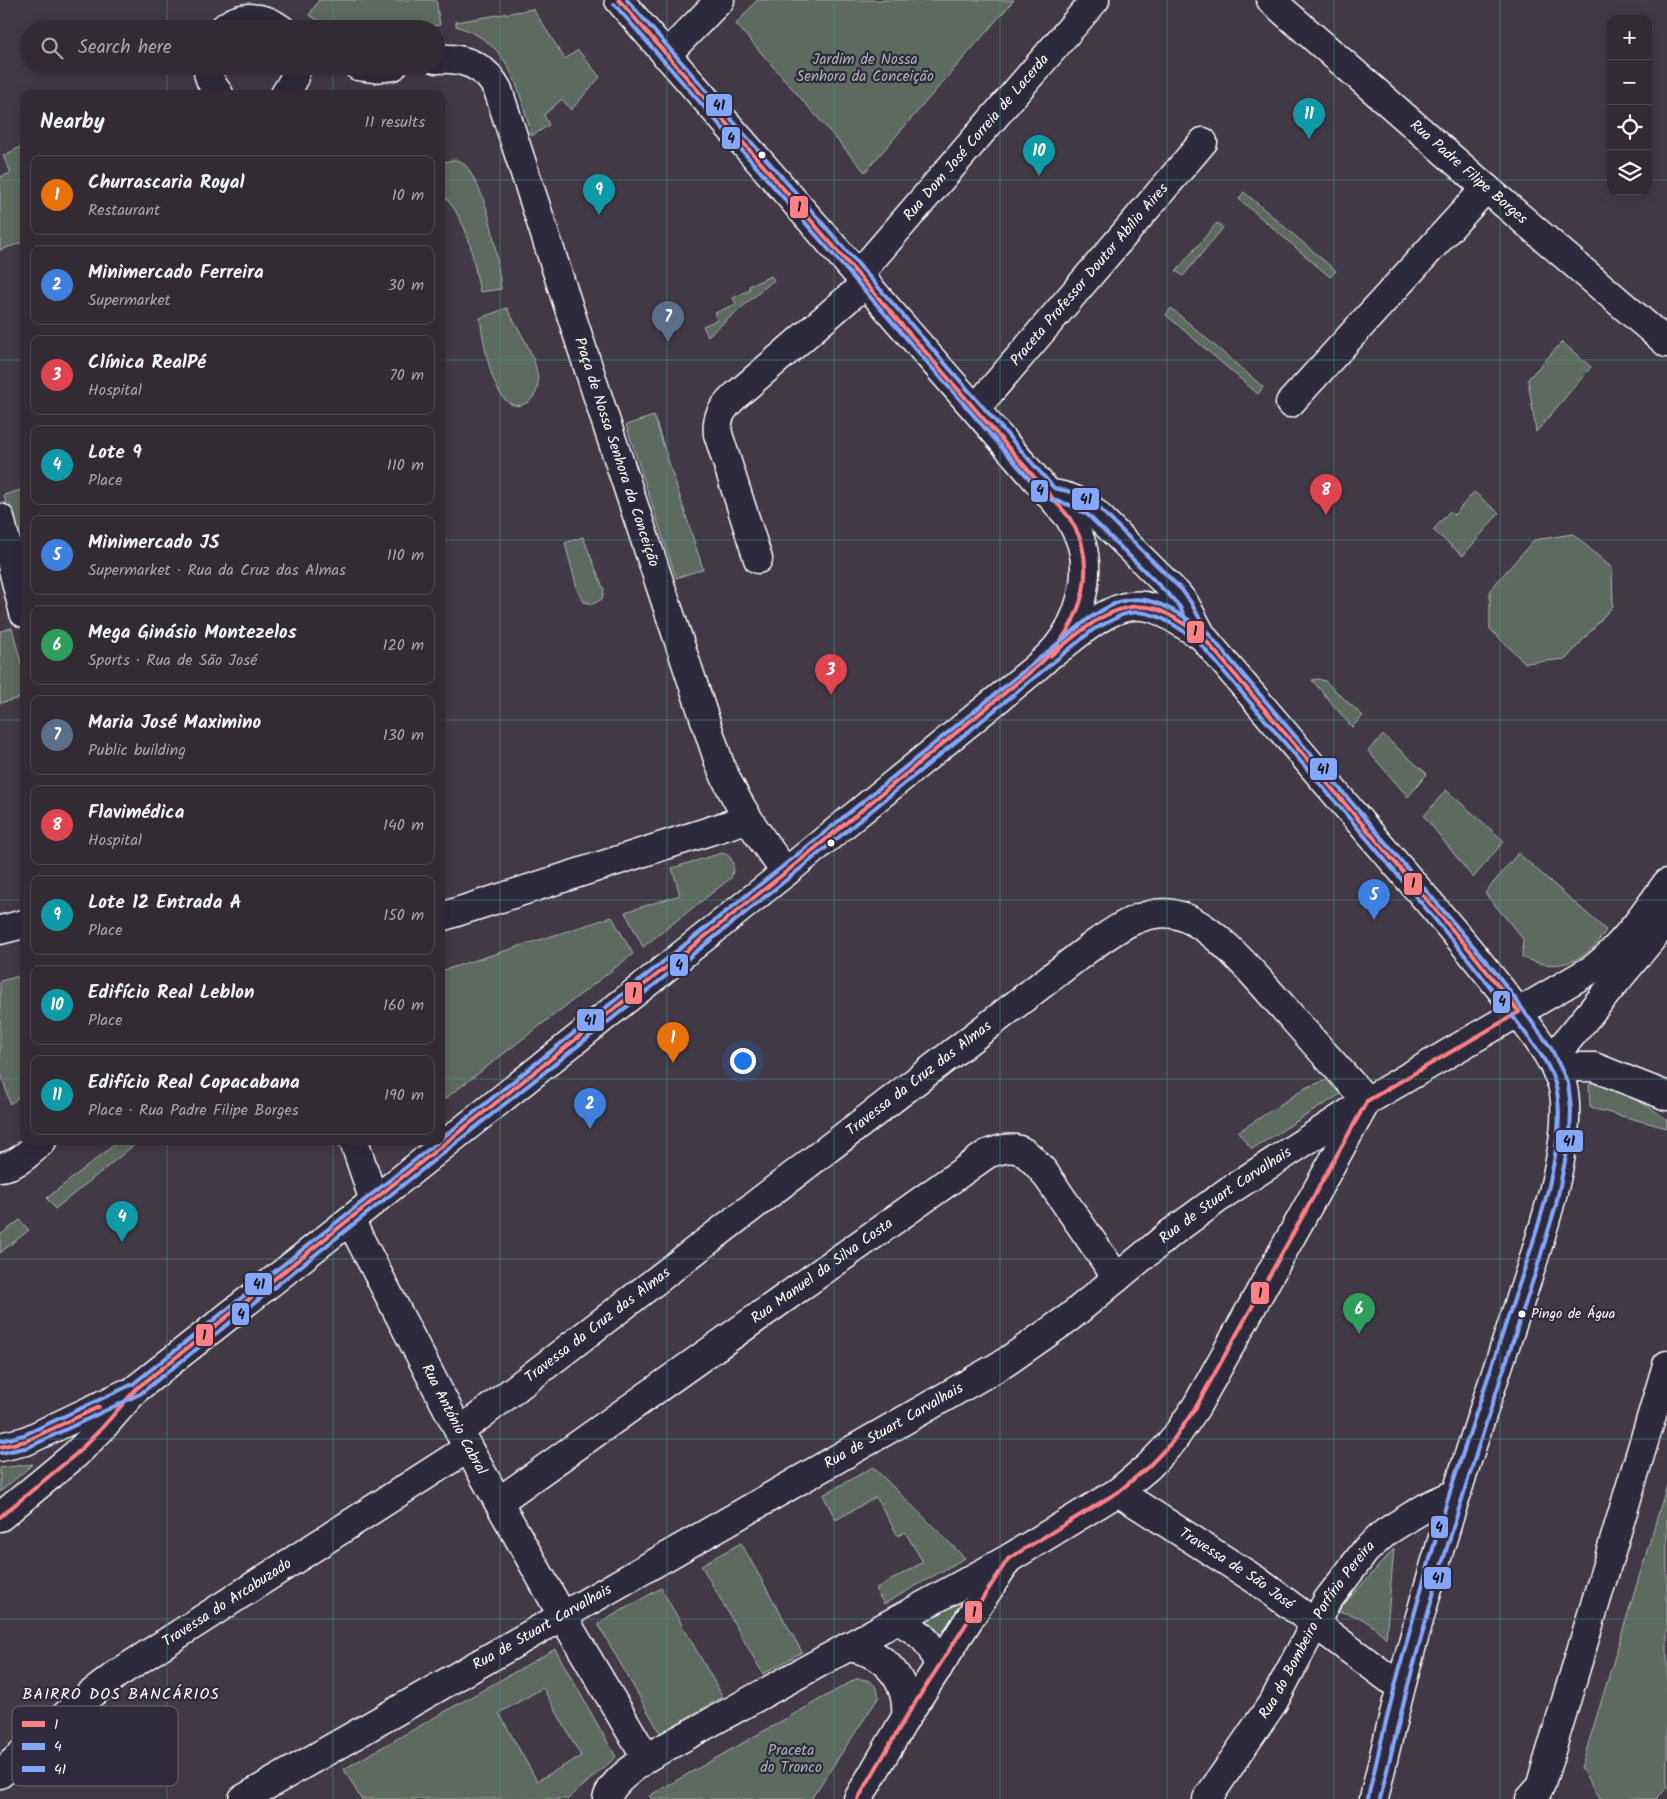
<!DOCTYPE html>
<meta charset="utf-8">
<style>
:root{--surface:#322b34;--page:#3a333c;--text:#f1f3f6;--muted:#a8a7ac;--line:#4d474f;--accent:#ffd166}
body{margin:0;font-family:Kalam,sans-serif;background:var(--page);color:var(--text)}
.controls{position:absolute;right:15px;top:15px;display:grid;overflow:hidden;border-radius:10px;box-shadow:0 2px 12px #0003}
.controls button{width:45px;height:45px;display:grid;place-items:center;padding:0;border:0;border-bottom:1px solid var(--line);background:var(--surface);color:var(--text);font:25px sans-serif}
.you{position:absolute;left:742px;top:1060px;width:18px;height:18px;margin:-12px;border:4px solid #fff;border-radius:50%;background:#1a73e8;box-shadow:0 0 0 8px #1a73e833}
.badge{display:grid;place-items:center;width:32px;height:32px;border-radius:50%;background:var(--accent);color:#fff;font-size:16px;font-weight:700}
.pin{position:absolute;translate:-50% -41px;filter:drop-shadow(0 1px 2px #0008)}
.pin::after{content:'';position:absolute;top:26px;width:18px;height:15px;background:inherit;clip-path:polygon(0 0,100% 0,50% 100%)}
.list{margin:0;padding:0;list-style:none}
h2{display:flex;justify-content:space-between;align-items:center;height:65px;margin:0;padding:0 20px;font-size:21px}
h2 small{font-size:16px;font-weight:400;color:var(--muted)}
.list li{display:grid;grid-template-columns:32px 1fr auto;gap:15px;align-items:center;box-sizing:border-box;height:80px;margin:0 10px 10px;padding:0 10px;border:1px solid var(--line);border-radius:10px}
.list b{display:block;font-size:19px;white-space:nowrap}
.list p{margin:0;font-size:16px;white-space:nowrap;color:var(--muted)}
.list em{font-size:16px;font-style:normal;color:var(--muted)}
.icon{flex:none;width:28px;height:28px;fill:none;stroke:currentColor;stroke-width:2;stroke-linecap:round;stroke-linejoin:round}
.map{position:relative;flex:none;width:1667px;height:1799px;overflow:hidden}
.search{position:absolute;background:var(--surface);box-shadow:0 2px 12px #0003;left:20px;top:20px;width:425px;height:55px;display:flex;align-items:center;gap:12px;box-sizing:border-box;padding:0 18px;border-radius:28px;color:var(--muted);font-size:19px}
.panel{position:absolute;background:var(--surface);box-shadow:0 2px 12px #0003;left:20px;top:90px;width:425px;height:1055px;border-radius:10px}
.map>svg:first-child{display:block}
.green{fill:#5c6a60;stroke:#aeb4b0;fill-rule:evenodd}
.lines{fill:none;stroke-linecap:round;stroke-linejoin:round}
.minor-casing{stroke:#fff;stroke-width:31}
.major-casing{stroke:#fff;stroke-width:31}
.minor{stroke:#2f2a3d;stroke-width:28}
.major{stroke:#2f2a3d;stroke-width:28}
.bus-1-casing{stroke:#2f2a3d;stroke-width:8}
.bus-2-casing{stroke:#2f2a3d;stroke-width:8}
.bus-3-casing{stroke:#2f2a3d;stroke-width:8}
.bus-1{stroke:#ff8085;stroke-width:4}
.bus-2{stroke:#84a7fb;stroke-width:4}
.bus-3{stroke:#84a7fb;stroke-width:4}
.grid{fill:none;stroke:#4b9892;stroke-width:1;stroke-opacity:0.55}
.bus-dot{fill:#fff;stroke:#2f2a3d;stroke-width:2}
.labels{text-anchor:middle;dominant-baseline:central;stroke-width:4.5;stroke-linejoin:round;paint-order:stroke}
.bus-label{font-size:14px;fill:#fff;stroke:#2f2a3d;text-anchor:start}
.park-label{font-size:15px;fill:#aeb4b0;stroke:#2f2a3d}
.street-label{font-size:15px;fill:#fff;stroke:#2f2a3d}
.neighbourhood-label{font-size:16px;letter-spacing:1px;fill:#fff;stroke:#2f2a3d}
.key{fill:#2f2a3d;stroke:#6d6a77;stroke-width:1}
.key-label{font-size:14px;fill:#fff}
.line-badge{stroke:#2f2a3d;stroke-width:2}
.pale-badge-label{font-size:14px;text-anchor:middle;font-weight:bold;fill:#111}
</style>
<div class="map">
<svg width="1667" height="1799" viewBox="0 0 1667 1799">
<rect width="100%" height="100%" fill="#423946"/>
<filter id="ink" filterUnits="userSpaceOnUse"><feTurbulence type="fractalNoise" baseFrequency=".02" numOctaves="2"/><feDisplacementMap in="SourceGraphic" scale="10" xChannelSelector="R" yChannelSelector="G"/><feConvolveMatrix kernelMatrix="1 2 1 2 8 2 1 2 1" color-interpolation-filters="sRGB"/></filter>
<g filter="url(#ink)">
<!-- green -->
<g class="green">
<path d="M319 0H436L440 25 415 29H334L309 15Z"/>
<path d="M757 0H1014L865 172 736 24Z"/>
<path d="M533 9 565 59 578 50 600 77 571 110 562 99 544 115 549 125 532 136C517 86 512 44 456 26V22Z"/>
<path d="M24 145V242L0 250V177L11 173 3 156Z"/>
<path d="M452 160C454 160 457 160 460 161 464 163 468 168 470 172 492 207 496 250 501 289L480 292 470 244 464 227 455 210 441 191V163Z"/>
<path d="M1244 192 1336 271 1330 277 1239 199Z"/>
<path d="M1217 223 1223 228 1183 276 1176 271Z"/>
<path d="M771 276 774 280 708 336 703 326 717 320 715 313 736 304 733 298 750 290 749 286Z"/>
<path d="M507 308C519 331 537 356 538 382 538 390 535 397 528 402 493 424 483 336 480 318Z"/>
<path d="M1171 308 1263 387 1258 394 1166 315Z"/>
<path d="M1562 342 1591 367 1536 432 1528 379Z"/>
<path d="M654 416 703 569 676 578 626 425Z"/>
<path d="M24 489V559L20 561 4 495Z"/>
<path d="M1474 492 1499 513 1463 556 1433 530 1450 511 1454 515Z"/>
<path d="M1573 534 1612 568 1613 606 1566 659 1525 663 1490 629V590L1534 540Z"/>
<path d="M583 537 604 590 602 599 593 604 584 602 578 592 565 543Z"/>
<path d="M12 628 24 674V697L0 703V631Z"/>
<path d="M1318 679 1325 681 1363 716 1352 727 1312 680Z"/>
<path d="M1383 735 1427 774 1408 797 1368 751Z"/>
<path d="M1446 790 1504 841 1473 878 1424 816Z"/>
<path d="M722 853C735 856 735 868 731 878L643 947 625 912 680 895 672 868Z"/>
<path d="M1518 853 1606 930C1587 962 1556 974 1522 957L1523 939 1485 893Z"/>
<path d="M612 917 633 954 441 1102V971Z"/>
<path d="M24 975V1093L10 1104 0 1069V981Z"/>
<path d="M1327 1080 1333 1081 1344 1092 1252 1149 1238 1132 1307 1087Z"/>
<path d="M1593 1082C1610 1085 1654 1108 1667 1120V1128L1595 1109 1590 1106 1589 1085Z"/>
<path d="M119 1141H139L55 1209 47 1198Z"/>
<path d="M20 1220 29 1230 0 1253V1235Z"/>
<path d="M33 1464 0 1492V1468Z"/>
<path d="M873 1467 965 1558 884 1604 875 1589 923 1562 905 1532 898 1536 876 1497 836 1520 823 1495Z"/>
<path d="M1667 1485V1788L1656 1799H1600L1581 1768Z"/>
<path d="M741 1543 802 1652 763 1674 701 1565Z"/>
<path d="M1394 1549 1386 1638C1372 1624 1358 1613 1337 1612Z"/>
<path d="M661 1588 723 1697 660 1733 598 1624Z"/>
<path d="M972 1593 945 1645C939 1633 935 1622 921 1620Z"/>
<path d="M555 1649 616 1757 568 1799H361L344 1769ZM543 1688 581 1756 537 1781 499 1713Z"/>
<path d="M856 1679C870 1679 876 1682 879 1697L811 1799H652L649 1796Z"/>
</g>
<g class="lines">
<defs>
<g id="minor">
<path id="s1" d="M1271 0 1486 188 1667 343"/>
<path d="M223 29C240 14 263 15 281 29"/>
<path d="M666 55 720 0"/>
<path id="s2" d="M436 59C463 57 485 65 498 90L606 422 720 765C737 805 759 838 786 872"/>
<path d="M207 66C208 77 212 86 219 94"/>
<path d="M358 66 375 68 393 66"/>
<path d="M285 94 293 81 297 66"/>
<path id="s3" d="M859 274 1095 0"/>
<path d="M1290 403 1486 188"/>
<path id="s4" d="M976 408 1203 142"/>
<path d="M1051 494C1067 496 1079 500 1092 510L1177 594 1185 604 1202 636C1279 727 1356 818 1434 908 1465 945 1497 982 1525 1022 1539 1041 1554 1061 1562 1084 1578 1139 1531 1267 1513 1322 1494 1379 1475 1435 1457 1492 1425 1594 1397 1695 1374 1799"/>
<path d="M0 518 24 613"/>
<path d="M758 559 718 434C716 417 722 409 734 397L866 283"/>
<path d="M1055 652C1082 632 1116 596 1153 608 1170 614 1185 626 1200 635"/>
<path d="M441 917 747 819"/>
<path d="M0 930 24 924"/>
<path d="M1551 1060 1667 920"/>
<path d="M1557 1072 1576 1067H1594L1667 1096"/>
<path d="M354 1141 374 1201"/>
<path d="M0 1167C17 1166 30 1152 42 1141"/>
<path id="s5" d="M350 1220 468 1448 562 1615 646 1758"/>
<path id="s6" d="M459 1432 1088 949C1112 932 1141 909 1173 914 1213 920 1263 986 1290 1015 1315 1044 1341 1072 1367 1101"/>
<path id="s7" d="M1118 1492 1256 1580 1399 1686"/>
<path id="s8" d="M498 1502 987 1154C1017 1143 1023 1148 1044 1172L1117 1278"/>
<path d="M897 1620C918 1630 935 1644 938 1668"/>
<path d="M847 1647C884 1651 909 1680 906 1717"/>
<path id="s9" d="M0 1774 78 1704 117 1674 468 1448"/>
<path id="s10" d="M243 1799 1006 1362 1070 1317 1171 1233 1227 1192 1367 1101 1594 968C1624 945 1645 913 1667 883"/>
<path d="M607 1799C612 1781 632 1770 646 1758L1008 1559 1118 1492 1148 1467 1172 1442 1196 1407 1365 1104"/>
<path d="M858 1799 906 1717 1006 1562"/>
<path id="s11" d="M1207 1799 1274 1701 1327 1601 1366 1550 1386 1532 1408 1518 1430 1505 1457 1493"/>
<path d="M1530 1799 1538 1790 1541 1784 1667 1365"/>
</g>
<g id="major">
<path d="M0 1447 26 1441 125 1394"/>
<path d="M0 1517 76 1454 100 1430 136 1389 350 1220 786 872 1026 676C1037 667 1048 658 1057 647 1079 621 1091 578 1082 545 1079 535 1074 526 1069 517L619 0"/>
</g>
</defs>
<!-- minor casing -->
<use href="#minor" class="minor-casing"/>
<!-- major casing -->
<use href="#major" class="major-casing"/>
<!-- minor -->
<use href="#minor" class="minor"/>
<!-- major -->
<use href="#major" class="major"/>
<defs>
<g id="bus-1">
<path d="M1050 656C1080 632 1117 595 1159 610 1174 616 1188 627 1202 636L1473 954 1519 1012"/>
<path d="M1367 1101 1519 1012"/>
<path d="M0 1447 26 1441 99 1407"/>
<path d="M0 1517 76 1454 100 1430 136 1389 786 872 1034 669C1070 639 1094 593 1082 545 1080 535 1074 526 1069 517L619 0"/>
<path d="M858 1799 906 1717 1008 1559 1118 1492 1148 1467 1172 1442 1196 1407 1367 1101"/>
</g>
<g id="bus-2">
<path d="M614 4 1046 498 1070 505 1088 515 1172 598 1180 607 1193 634"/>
<path d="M1 1453 29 1447 140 1394 790 877 1094 629C1104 625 1113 619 1122 615 1149 604 1177 627 1198 641 1284 743 1373 844 1458 947 1481 974 1502 1002 1523 1030 1536 1047 1551 1066 1556 1087 1570 1147 1528 1258 1508 1317 1489 1375 1469 1434 1450 1492 1419 1593 1391 1695 1368 1798"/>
</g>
<g id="bus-3">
<path d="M627 0 1054 488 1075 493 1096 505 1182 590 1190 601 1205 628"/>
<path d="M441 1139 782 867 1088 619C1098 613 1108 606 1119 602 1151 591 1181 615 1206 631L1497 974 1551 1048 1568 1083 1571 1108 1570 1137 1556 1205 1536 1271 1477 1451 1440 1570 1408 1685 1380 1799"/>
<path d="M0 1441 24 1435 133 1384 439 1141"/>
</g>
</defs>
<!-- bus-1 casing -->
<use href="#bus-1" class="bus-1-casing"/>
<!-- bus-2 casing -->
<use href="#bus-2" class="bus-2-casing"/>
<!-- bus-3 casing -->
<use href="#bus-3" class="bus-3-casing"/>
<!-- bus-1 -->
<use href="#bus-1" class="bus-1"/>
<!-- bus-2 -->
<use href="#bus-2" class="bus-2"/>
<!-- bus-3 -->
<use href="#bus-3" class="bus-3"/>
</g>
</g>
<!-- grid -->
<path class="grid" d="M167 0V29M333 0V29M500 0V1799M667 0V1799M834 0V1799M1000 0V1799M1167 0V1799M1334 0V1799M1500 0V1799M167 66V94M333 66V94M0 180H24M441 180H1611M1648 180H1667M0 360H24M441 360H1667M0 540H24M441 540H1667M0 720H24M441 720H1667M0 900H24M441 900H1667M0 1079H24M441 1079H1667M167 1141V1799M333 1141V1799M0 1259H1667M0 1439H1667M0 1619H1667"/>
<!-- markers -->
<g class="bus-dot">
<circle cx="762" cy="155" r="4.5"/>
<circle cx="831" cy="843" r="4.5"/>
<circle cx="1522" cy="1314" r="4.5"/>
</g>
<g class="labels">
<!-- bus labels -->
<g class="bus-label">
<text x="1531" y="1314">Pingo de Água</text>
</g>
<!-- park labels -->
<g class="park-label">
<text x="865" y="60">Jardim de Nossa<tspan x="865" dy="17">Senhora da Conceição</tspan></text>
<text x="791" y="1751">Praceta<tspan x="791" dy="17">do Tronco</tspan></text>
</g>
<!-- street labels -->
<g class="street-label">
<text stroke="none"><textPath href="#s3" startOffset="180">Rua Dom José Correia de Lacerda</textPath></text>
<text stroke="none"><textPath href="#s1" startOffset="262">Rua Padre Filipe Borges</textPath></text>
<text stroke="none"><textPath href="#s4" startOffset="175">Praceta Professor Doutor Abílio Aires</textPath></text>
<text stroke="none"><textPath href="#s2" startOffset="455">Praça de Nossa Senhora da Conceição</textPath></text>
<text stroke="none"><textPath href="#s6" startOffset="580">Travessa da Cruz das Almas</textPath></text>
<text stroke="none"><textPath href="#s10" startOffset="1155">Rua de Stuart Carvalhais</textPath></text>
<text stroke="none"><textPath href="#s8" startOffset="398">Rua Manuel da Silva Costa</textPath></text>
<text stroke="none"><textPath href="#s6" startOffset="175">Travessa da Cruz das Almas</textPath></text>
<text stroke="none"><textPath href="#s5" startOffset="225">Rua António Cabral</textPath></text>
<text stroke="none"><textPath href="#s10" startOffset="750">Rua de Stuart Carvalhais</textPath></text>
<text stroke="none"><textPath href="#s7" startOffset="141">Travessa de São José</textPath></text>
<text stroke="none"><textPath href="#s9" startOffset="285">Travessa do Arcabuzado</textPath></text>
<text stroke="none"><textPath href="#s10" startOffset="345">Rua de Stuart Carvalhais</textPath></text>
<text stroke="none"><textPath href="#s11" startOffset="202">Rua do Bombeiro Porfírio Pereira</textPath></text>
</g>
<!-- neighbourhood labels -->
<g class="neighbourhood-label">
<text x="121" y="1694">BAIRRO DOS BANCÁRIOS</text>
</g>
</g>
<!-- legend -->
<rect x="12" y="1706" width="166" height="80" rx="8" class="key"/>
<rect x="22" y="1721" width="23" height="6" fill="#ff8085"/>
<rect x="22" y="1743" width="23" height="7" fill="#84a7fb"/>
<rect x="22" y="1766" width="23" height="6" fill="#84a7fb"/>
<g class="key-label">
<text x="54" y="1729">1</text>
<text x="54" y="1751">4</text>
<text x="54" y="1774">41</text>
</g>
<g class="line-badge">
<rect x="705" y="93" width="28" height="24" rx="5" fill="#84a7fb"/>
<rect x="721" y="126" width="20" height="24" rx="5" fill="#84a7fb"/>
<rect x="789" y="195" width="20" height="24" rx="5" fill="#ff8085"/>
<rect x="1030" y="479" width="19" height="24" rx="5" fill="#84a7fb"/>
<rect x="1071" y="487" width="29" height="24" rx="5" fill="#84a7fb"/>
<rect x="1186" y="620" width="19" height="24" rx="5" fill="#ff8085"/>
<rect x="1309" y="757" width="29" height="24" rx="5" fill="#84a7fb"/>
<rect x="1403" y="872" width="20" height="24" rx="5" fill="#ff8085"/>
<rect x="669" y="953" width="20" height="24" rx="5" fill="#84a7fb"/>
<rect x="624" y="981" width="19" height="24" rx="5" fill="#ff8085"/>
<rect x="1492" y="990" width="19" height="24" rx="5" fill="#84a7fb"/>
<rect x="576" y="1008" width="29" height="24" rx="5" fill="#84a7fb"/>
<rect x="1555" y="1129" width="29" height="24" rx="5" fill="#84a7fb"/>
<rect x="244" y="1272" width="29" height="24" rx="5" fill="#84a7fb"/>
<rect x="1250" y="1281" width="20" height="24" rx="5" fill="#ff8085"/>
<rect x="231" y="1302" width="19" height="24" rx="5" fill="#84a7fb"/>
<rect x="195" y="1323" width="19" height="24" rx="5" fill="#ff8085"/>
<rect x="1430" y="1515" width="19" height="24" rx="5" fill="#84a7fb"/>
<rect x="1423" y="1566" width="29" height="24" rx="5" fill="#84a7fb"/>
<rect x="964" y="1600" width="19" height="24" rx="5" fill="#ff8085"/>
</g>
<g class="pale-badge-label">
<text x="719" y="110">41</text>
<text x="731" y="143">4</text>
<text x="799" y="212">1</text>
<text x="1040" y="495">4</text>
<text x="1086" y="504">41</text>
<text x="1195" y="636">1</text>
<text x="1323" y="774">41</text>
<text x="1413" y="888">1</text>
<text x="679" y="970">4</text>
<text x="634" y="998">1</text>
<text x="1502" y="1006">4</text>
<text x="590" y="1025">41</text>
<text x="1569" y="1146">41</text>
<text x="259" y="1289">41</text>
<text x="1260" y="1298">1</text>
<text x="241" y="1319">4</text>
<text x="204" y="1340">1</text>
<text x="1439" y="1532">4</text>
<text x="1438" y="1583">41</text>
<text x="974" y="1617">1</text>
</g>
</svg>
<div class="controls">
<button>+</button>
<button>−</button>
<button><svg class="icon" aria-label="locate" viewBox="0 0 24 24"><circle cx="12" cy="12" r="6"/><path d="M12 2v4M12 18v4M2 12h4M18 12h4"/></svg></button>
<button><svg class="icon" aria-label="layers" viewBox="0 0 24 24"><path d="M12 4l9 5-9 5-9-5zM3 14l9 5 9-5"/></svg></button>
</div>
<div class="you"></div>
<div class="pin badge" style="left:673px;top:1063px;background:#e8710a">1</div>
<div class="pin badge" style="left:590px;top:1129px;background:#3f7fe0">2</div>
<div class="pin badge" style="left:831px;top:695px;background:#e0444e">3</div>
<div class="pin badge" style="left:122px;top:1242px;background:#0f9aa8">4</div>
<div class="pin badge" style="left:1374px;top:920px;background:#3f7fe0">5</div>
<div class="pin badge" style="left:1359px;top:1334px;background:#2e9e5b">6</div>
<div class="pin badge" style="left:668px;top:342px;background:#5c6f8a">7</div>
<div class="pin badge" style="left:1326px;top:515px;background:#e0444e">8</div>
<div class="pin badge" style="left:599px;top:215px;background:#0f9aa8">9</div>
<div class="pin badge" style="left:1039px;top:176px;background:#0f9aa8">10</div>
<div class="pin badge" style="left:1309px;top:139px;background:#0f9aa8">11</div>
<div class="search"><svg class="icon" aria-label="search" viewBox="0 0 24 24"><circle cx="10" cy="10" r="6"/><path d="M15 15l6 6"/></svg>Search here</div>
<section class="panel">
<h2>Nearby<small>11 results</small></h2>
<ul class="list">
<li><span class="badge" style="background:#e8710a">1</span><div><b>Churrascaria Royal</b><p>Restaurant</p></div><em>10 m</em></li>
<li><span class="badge" style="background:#3f7fe0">2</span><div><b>Minimercado Ferreira</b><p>Supermarket</p></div><em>30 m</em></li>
<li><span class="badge" style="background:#e0444e">3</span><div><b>Clínica RealPé</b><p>Hospital</p></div><em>70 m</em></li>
<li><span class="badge" style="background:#0f9aa8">4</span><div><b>Lote 9</b><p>Place</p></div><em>110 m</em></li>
<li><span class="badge" style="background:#3f7fe0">5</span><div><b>Minimercado JS</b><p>Supermarket · Rua da Cruz das Almas</p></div><em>110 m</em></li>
<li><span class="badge" style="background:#2e9e5b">6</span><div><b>Mega Ginásio Montezelos</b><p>Sports · Rua de São José</p></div><em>120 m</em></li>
<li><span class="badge" style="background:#5c6f8a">7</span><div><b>Maria José Maximino</b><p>Public building</p></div><em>130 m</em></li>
<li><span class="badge" style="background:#e0444e">8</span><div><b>Flavimédica</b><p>Hospital</p></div><em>140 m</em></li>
<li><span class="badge" style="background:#0f9aa8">9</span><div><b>Lote 12 Entrada A</b><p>Place</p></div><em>150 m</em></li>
<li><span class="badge" style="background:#0f9aa8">10</span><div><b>Edifício Real Leblon</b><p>Place</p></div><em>160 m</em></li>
<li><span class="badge" style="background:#0f9aa8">11</span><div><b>Edifício Real Copacabana</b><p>Place · Rua Padre Filipe Borges</p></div><em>190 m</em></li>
</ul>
</section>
</div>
